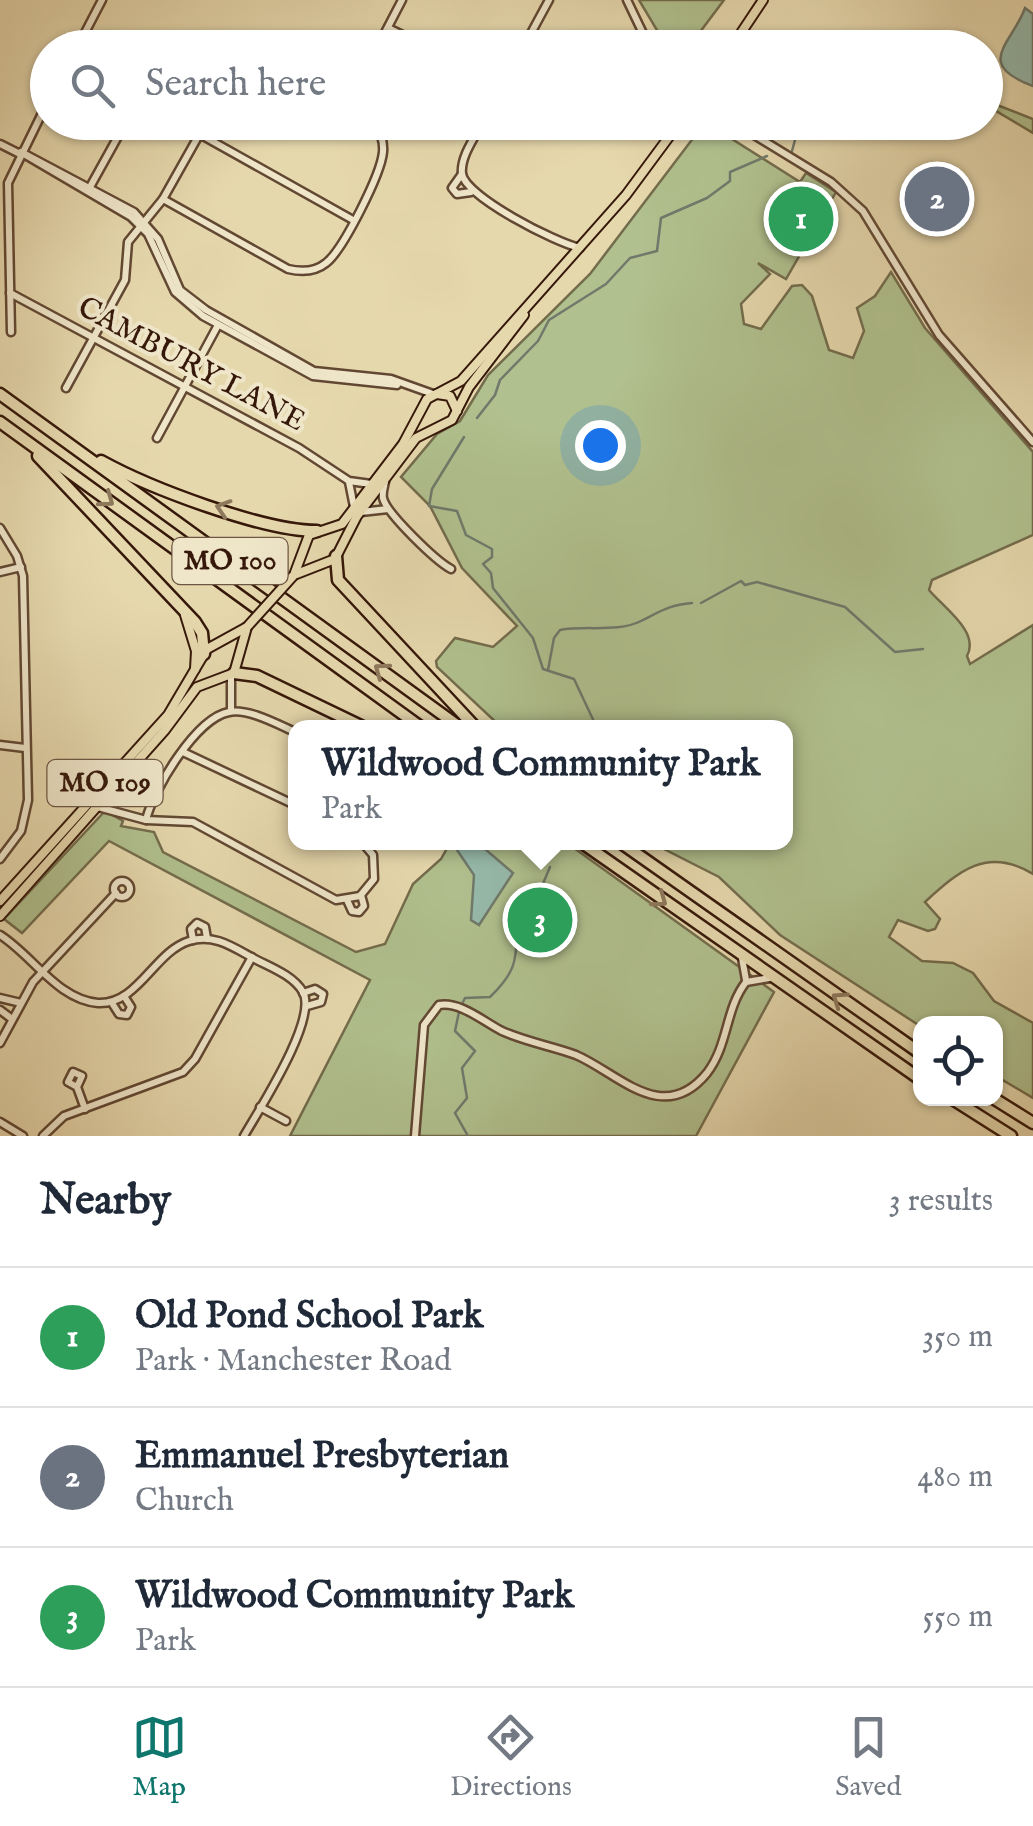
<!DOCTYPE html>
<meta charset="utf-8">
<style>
:root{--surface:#fff;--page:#f2f2f3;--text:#1f2937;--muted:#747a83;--line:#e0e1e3;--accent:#0f766e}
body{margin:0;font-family:"IM FELL English",serif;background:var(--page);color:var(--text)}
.controls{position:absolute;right:30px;bottom:30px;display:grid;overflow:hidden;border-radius:20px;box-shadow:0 2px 8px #0004}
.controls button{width:90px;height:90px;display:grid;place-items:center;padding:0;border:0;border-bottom:2px solid var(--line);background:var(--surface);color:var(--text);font:50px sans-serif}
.you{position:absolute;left:600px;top:445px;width:35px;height:35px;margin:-25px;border:8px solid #fff;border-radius:50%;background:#1a73e8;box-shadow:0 0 0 15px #1a73e833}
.badge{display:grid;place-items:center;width:65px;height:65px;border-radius:50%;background:var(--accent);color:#fff;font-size:32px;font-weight:700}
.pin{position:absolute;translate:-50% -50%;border:5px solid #fff;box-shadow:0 2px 10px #0006}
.popup{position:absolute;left:288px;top:720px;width:505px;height:130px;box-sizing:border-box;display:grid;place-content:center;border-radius:20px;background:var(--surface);filter:drop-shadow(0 2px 8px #0005);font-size:32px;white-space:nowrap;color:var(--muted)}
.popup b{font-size:38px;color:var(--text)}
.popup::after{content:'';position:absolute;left:50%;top:100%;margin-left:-20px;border:20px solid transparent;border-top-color:var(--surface)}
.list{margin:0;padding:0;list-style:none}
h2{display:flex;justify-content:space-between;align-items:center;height:130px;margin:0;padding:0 40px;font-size:42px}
h2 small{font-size:32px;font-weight:400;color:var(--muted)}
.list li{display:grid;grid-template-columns:65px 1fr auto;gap:30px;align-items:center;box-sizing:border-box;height:140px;padding:0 40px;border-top:2px solid var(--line)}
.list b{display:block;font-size:38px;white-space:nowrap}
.list p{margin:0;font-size:32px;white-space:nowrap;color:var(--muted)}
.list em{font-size:32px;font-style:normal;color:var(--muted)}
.icon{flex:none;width:55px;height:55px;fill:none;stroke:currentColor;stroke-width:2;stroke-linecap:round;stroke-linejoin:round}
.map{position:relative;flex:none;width:1033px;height:1136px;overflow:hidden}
.search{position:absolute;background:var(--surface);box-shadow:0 2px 8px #0004;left:30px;right:30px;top:30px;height:110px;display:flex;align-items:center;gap:25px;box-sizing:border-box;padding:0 35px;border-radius:55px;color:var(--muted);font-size:38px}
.sheet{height:550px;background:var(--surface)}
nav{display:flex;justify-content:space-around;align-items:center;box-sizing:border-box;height:140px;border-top:2px solid var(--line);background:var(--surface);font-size:28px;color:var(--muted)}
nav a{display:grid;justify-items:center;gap:5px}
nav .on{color:var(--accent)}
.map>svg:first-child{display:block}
.green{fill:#b0c08e;stroke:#736c4c;stroke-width:2.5}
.water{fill:#96baab;stroke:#70796b;stroke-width:2.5}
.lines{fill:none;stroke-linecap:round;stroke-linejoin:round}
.stream{stroke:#70796b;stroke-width:2.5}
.minor-casing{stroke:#624833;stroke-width:11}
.major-casing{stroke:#36180a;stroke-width:12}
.highway-casing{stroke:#36180a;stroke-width:15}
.minor{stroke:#efe6ca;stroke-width:6}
.major{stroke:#e6d8ad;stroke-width:8}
.highway{stroke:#e6d8ad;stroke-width:10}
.major-bridge-casing{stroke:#36180a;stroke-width:12;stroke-linecap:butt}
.major-bridge{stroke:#e6d8ad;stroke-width:8}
.oneway{stroke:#8e785c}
.labels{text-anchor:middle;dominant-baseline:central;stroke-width:8;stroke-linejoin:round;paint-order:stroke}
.shield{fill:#efe6ca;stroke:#6e5644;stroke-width:2.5}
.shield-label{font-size:28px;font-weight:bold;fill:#36180a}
.street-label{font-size:30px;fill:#36180a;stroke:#efe6ca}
</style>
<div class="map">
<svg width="1033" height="1136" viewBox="0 0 1033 1136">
<rect width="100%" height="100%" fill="#e6d8ad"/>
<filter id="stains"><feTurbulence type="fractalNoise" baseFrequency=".002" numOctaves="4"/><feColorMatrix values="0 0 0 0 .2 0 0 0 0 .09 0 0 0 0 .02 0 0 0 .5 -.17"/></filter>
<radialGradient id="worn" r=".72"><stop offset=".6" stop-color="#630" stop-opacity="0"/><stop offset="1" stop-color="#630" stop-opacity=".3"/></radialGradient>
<!-- green -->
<g class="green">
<path d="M639 0H724L697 36 713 47H667Z"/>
<path d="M992 103 1033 119V133L986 105Z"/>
<path d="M702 134H724L800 182 806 173 836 192 786 279 758 263 770 274 741 304 744 324 761 329 792 286 802 285 812 296 829 350 853 358 864 331 857 308 875 296 891 272 925 328 1033 452V535L932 580 929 590C944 608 980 632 967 656L970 664 1033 625V874C987 846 959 871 925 902L940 919 935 929 928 931 898 920 889 937 922 961 953 963 973 973 994 1001 1033 1023V1098L996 1076V1024L920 1026 780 935 719 877 652 843 785 842V728L501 727 437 667 436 661 455 638 493 647 517 626 462 568 430 506 401 477 437 434 460 421 488 375 590 274 694 137Z"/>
<path d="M105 811 123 821 121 826 154 832 163 852 356 952 385 944 413 884 441 859 450 843H567L774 992 696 1136H290L370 980 109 841 22 933 4 919Z"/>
</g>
<!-- water -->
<g class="water">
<path d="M1025 8 1033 14V86C973 64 1012 44 1025 8Z"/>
<path d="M461 843H478L513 873 479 925 471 920 474 875 457 850Z"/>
</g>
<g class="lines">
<!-- stream -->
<g class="stream">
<path d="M986 116 995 111"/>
<path d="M871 122 881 128 892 122"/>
<path d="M930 122 938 128 942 122"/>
<path d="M792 151 798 129 836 133 852 122"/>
<path d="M477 418 495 395 500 380 538 341 549 320 606 284 630 258 657 251 661 218 707 198 730 181V172L767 156"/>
<path d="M464 437 432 489 429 506 457 511 466 535 492 549V557L483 564 491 573 493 588 533 638 543 669 574 679 597 728"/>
<path d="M701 603 741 581 745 585 757 582 845 607 895 652 923 649"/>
<path d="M548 670 554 638 560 630C586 625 617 633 641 621 661 611 669 605 692 603"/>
<path d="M463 1002 465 998 490 997C521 967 515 956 518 917L545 904 542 886 550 867"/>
<path d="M459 1012 455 1031 475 1051 462 1068 467 1098 455 1113 468 1136"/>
</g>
<defs>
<g id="minor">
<path d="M627 0 650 48"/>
<path d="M388 28 417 42 448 48"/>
<path d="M82 38 98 48"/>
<path d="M77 48 102 0"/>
<path d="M377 48 402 0"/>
<path d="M523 48 549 0"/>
<path d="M178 122 353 220"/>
<path d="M483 122C475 137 460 157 462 174 466 197 556 243 580 248"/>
<path d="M733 122 831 182 863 211 939 335 1033 442"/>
<path d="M0 144 20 154"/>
<path d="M21 152 134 212 158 239 180 290 206 310 314 371 391 379 433 394"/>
<path d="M22 153 131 217 148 234 175 292 203 316 313 376 397 385"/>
<path d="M462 174 452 188 457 194 471 192"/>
<path d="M90 187 126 122"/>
<path d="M163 199 288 269C301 272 315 272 326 263 343 250 381 174 383 152 384 141 380 132 375 122"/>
<path d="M10 293 299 448 349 481 371 484"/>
<path d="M11 332 8 183 48 101"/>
<path d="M66 388 125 280 128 242 163 199 199 135"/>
<path d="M157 438 218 325"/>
<path d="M349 482 354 507"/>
<path d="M385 482C384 486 382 494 383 498 386 513 436 561 451 569"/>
<path d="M361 512 388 509"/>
<path d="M0 528 17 556 23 576 28 800 21 831 0 859"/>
<path d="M0 572 21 567"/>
<path d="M231 711V675"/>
<path d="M0 745 25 748"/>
<path d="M183 752 295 805"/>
<path d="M98 807 146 820 193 822 336 900 360 896 374 879 373 855 362 842"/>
<path d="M146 820C153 790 196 718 229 712 248 708 277 724 295 732"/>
<circle cx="122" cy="889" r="8"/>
<path d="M347 900 352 911 359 912 364 906 361 895"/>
<path d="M0 935C32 955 58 1000 98 1003 138 1005 154 952 189 941 213 933 233 947 253 958 270 967 293 975 303 992 318 1019 260 1108 244 1136"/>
<path d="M193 940 191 929 197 923 205 927 207 938"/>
<path d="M742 958 746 980"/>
<path d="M746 982 770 978"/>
<path d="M303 993 315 989 323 994 321 1002 307 1006"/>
<path d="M0 998 21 1003"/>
<path d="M112 1003 119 1014 127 1015 131 1007 124 996"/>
<path d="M0 1010 12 1019"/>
<path d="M0 1043 33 982 116 893"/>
<path d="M77 1087 68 1082 73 1072 82 1076 77 1087 85 1109"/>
<path d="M260 1107 286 1121"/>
<path d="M0 1122 23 1136"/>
<path d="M43 1136 64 1116 183 1072 195 1059 252 957"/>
<path d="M415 1136 424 1025 439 1005C460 1001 484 1022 502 1031 526 1042 552 1046 576 1055 618 1073 663 1127 707 1073 729 1044 725 1009 746 982"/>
</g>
<g id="major">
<path d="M731 48 763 0"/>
<path d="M437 394 450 396 457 411"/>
<path d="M294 575 309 535 342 524 403 444 427 399 461 381 626 195 680 122"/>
<path d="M294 575 335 559 357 516 416 438 452 420 469 387 524 315"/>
<path d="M185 615 196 651 195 669"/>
<path d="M0 901 168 715 207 649 247 627"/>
<path d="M0 916 165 730 197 687 234 673 247 627"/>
</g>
<g id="highway">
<path d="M0 394 461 728"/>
<path d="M0 422 422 728"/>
<path d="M38 456 195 622 202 633 204 654"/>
<path d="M101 461C150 488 263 531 317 531"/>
<path d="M336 556 338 580 476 728"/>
<path d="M234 673 257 676 365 728"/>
<path d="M581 842 920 1079"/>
<path d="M620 842 920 1053"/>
<path d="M951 1098 1011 1136"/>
<path d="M993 1098 1033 1123"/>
</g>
</defs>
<!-- minor casing -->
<use href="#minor" class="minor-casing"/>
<!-- major casing -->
<use href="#major" class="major-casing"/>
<!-- highway casing -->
<use href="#highway" class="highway-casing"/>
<!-- minor -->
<use href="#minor" class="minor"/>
<!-- major -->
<use href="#major" class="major"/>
<!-- highway -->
<use href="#highway" class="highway"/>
<defs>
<path id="major-bridge" d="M247 627 294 575"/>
</defs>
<!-- major-bridge casing -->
<use href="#major-bridge" class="major-bridge-casing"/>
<!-- major-bridge -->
<use href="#major-bridge" class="major-bridge"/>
</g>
<!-- one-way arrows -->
<defs><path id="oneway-chevron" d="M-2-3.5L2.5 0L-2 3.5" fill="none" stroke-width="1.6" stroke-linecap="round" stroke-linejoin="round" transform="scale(2.5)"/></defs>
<g class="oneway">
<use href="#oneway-chevron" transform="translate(107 500) rotate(36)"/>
<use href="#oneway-chevron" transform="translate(223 508) rotate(-162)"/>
<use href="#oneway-chevron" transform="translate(381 670) rotate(-144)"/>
<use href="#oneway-chevron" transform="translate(660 900) rotate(36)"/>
<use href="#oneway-chevron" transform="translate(839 999) rotate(-146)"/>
</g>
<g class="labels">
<!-- shield labels -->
<g class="shield">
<rect x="172.5" y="538" width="115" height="46" rx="8"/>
<rect x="47.5" y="760" width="115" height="46" rx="8"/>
</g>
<g class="shield-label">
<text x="230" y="561">MO 100</text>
<text x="105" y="783">MO 109</text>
</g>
<!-- street labels -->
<g class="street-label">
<text transform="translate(191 365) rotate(28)">CAMBURY LANE</text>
</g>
</g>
<rect width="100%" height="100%" filter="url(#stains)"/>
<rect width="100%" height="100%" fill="url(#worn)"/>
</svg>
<div class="controls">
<button><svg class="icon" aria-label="locate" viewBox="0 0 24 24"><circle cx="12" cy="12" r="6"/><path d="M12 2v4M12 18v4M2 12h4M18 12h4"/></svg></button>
</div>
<div class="you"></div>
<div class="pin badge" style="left:801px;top:219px;background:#2e9e5b">1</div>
<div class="pin badge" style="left:937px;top:199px;background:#6b7280">2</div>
<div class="pin badge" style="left:540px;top:920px;background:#2e9e5b">3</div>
<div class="popup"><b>Wildwood Community Park</b>Park</div>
<div class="search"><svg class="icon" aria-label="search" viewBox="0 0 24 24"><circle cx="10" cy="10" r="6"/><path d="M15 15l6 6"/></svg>Search here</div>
</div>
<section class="sheet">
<h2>Nearby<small>3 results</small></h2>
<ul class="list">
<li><span class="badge" style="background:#2e9e5b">1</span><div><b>Old Pond School Park</b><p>Park · Manchester Road</p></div><em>350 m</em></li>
<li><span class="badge" style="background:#6b7280">2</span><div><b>Emmanuel Presbyterian</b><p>Church</p></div><em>480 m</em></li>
<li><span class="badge" style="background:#2e9e5b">3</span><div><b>Wildwood Community Park</b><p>Park</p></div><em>550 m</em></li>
</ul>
</section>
<nav>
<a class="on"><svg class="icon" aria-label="map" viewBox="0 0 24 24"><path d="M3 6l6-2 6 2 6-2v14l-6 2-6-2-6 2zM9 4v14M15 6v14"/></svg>Map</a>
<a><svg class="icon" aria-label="directions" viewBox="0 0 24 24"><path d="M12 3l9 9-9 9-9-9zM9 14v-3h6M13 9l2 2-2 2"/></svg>Directions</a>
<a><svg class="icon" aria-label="saved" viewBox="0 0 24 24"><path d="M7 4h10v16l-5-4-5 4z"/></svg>Saved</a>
</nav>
